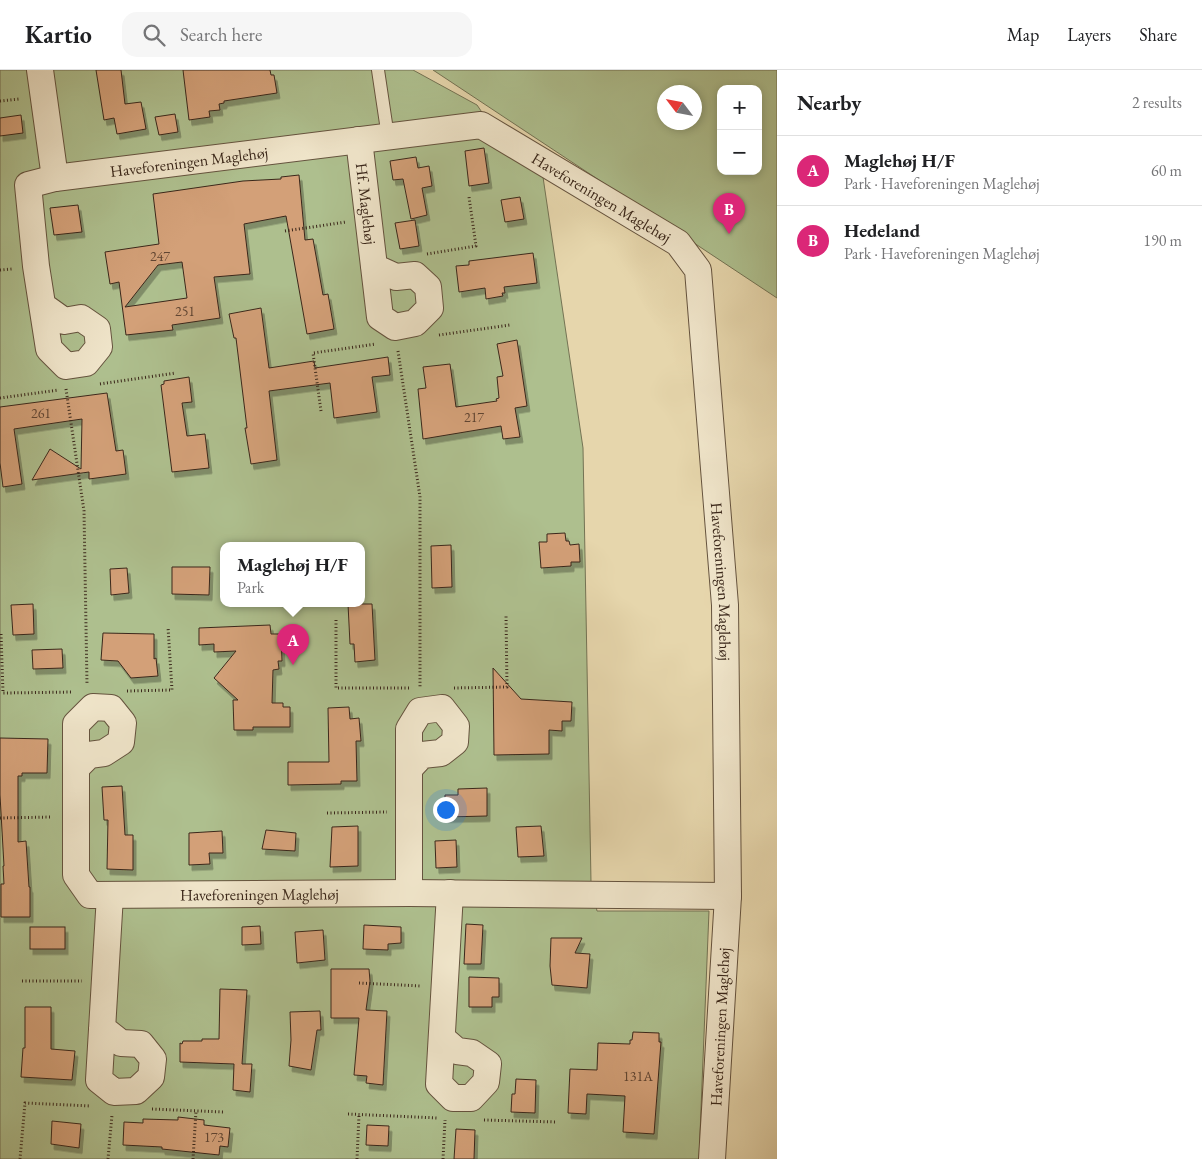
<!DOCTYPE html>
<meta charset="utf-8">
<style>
:root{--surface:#fff;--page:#f6f6f6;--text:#202124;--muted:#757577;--line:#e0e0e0;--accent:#db2777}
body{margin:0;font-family:"EB Garamond",serif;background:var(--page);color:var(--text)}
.controls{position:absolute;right:15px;top:15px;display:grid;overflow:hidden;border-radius:10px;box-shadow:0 2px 8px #0003}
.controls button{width:45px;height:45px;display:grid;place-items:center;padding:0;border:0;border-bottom:1px solid var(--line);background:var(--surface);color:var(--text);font:25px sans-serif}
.compass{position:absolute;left:657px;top:15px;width:45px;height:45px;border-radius:50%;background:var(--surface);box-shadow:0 2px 8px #0003;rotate:302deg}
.you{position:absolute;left:445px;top:739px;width:18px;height:18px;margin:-12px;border:4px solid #fff;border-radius:50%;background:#1a73e8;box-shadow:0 0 0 8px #1a73e833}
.badge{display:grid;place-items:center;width:32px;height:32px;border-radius:50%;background:var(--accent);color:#fff;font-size:16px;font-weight:700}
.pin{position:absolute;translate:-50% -41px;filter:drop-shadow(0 1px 2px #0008)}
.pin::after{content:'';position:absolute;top:26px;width:18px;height:15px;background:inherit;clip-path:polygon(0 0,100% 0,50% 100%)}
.popup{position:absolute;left:220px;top:472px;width:145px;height:65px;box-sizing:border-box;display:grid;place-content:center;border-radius:10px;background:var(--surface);filter:drop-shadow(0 1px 4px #0005);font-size:16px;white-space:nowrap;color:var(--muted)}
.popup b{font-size:19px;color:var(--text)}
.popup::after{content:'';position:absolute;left:50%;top:100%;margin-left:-10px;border:10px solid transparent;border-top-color:var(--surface)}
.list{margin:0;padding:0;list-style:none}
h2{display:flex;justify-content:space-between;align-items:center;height:65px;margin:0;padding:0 20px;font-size:21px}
h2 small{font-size:16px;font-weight:400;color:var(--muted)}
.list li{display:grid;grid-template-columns:32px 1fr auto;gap:15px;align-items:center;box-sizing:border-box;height:70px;padding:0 20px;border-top:1px solid var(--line)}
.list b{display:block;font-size:19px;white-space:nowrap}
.list p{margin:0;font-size:16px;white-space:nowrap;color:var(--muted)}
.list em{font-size:16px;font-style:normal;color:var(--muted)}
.icon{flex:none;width:28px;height:28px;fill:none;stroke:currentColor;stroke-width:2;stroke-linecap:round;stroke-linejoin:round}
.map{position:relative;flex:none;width:777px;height:1089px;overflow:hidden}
header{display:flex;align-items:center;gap:30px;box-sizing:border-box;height:70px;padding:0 25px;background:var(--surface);border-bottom:1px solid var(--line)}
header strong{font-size:24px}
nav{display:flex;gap:28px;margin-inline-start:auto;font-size:18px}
.search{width:350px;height:45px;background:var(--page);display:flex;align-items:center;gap:12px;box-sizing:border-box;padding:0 18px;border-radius:15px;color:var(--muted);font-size:19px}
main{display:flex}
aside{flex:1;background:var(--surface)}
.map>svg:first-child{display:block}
.green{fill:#aebf8e;stroke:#747354;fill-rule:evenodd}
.building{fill:#d3a078;stroke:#3a271a;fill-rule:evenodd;filter:url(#shadow)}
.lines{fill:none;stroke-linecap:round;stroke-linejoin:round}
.service-casing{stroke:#65533e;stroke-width:14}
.minor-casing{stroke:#65533e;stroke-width:28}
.path{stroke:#3a271a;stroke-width:3;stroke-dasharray:1 2.5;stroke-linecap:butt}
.service{stroke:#efe4c9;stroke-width:12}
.minor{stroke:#efe4c9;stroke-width:26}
.labels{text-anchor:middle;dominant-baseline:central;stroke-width:4;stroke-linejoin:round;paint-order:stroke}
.number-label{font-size:14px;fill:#604532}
.street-label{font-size:16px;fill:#3a271a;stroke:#efe4c9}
</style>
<header>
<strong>Kartio</strong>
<div class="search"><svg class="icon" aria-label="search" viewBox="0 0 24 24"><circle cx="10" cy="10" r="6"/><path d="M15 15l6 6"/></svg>Search here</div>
<nav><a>Map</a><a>Layers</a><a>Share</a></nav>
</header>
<main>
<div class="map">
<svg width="777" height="1089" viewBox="0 0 777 1089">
<defs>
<filter id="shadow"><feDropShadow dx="3" dy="5.5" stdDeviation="0" flood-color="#0004"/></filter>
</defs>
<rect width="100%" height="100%" fill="#e6d6ac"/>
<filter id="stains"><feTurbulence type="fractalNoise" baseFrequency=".004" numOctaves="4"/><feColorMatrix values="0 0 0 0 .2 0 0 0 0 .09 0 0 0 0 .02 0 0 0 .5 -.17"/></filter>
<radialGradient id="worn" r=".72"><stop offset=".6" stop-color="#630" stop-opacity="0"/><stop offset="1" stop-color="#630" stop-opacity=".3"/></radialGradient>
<!-- green -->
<g class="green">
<path d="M0 0H413L477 35 507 79 543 107 583 378 591 812 597 841H709L699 1089H0ZM224 476H362V534H224Z"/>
<path d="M433 0H777V228ZM721 19H758V101H721ZM664 22H694V52H664Z"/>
</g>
<!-- building -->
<g class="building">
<path d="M96 0H121L125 34 141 32 146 59 117 64 114 48 104 50Z"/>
<path d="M183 0H270L271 5H274L277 23 224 31V33L219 34 220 40 209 41 210 47 189 50Z"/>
<path d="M175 44 178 62 159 65 155 47Z"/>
<path d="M21 45 23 63 0 66V48Z"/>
<path d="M484 78 489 113 469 116 465 81Z"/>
<path d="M416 87 418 98 429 96 432 116 422 118 427 145 411 149 403 109 393 110 390 91Z"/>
<path d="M299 105 305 170 313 169 323 225 328 224 334 259 307 264 286 146 244 154 250 204 214 207 220 248 172 255 173 260 126 265 119 212 110 214 105 182 159 174 153 124 243 111 281 109V107ZM182 192 187 228 125 237 158 195Z"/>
<path d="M520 127 524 149 505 152 501 130Z"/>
<path d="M78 135 82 162 54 165 50 138Z"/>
<path d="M415 150 419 176 400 179 395 153Z"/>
<path d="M533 183 537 213 504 217 505 223H502L503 226 486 229 485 218 459 222 456 196 469 195V191Z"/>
<path d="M261 238 269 298 314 291 315 298 388 287 390 305 372 307 377 342 334 348 330 313 269 321 277 390 251 394 245 358H247L236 268H234L229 244Z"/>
<path d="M517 270 527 336 515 338 520 367 503 369 501 356 423 369 418 319 426 318 423 297 450 294 456 337 497 331 496 329 499 328 497 307 503 306 497 274Z"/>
<path d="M189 307 192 332 182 333 187 366 205 364 209 398 172 402 161 315 164 314V311Z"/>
<path d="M107 323 116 381 123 380 126 404 89 409V402L32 410 50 379 81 399 82 349 14 359 22 414 3 417 0 393V337Z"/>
<path d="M565 463 566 471H569L570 475 579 474 580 492H571V496L541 498 539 472H547V464Z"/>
<path d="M451 475 452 517 432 518 431 476Z"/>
<path d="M172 497H210L209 525 172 524Z"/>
<path d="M127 498 129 523 111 525 110 499Z"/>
<path d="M33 534 34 564 13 565 11 535Z"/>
<path d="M348 534H372L375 590 355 592 354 574H350Z"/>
<path d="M270 555 271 564H281L282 591H278L279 599 273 600 272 633H283V637H290V657H253V660H234L233 630H238L214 608 236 581 214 582V574L199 575V558Z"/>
<path d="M103 563 154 564V589L156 588 158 606 131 608 118 591 101 590Z"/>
<path d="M62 579 63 598 33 599 32 580Z"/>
<path d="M493 598 521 629 572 632 571 651H562V661L549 660V684L494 685Z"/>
<path d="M349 637 350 649 359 648 361 671H356L357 711H341V714L288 715V692H329L328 638Z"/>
<path d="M0 668 48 669 47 703H22V706H18V772L26 771 29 817H30V847H1V814H4L3 796H4L0 725Z"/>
<path d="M122 716 125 765H133V800L107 799 108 750H104L102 717Z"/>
<path d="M487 718V746L445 747V725H458V719Z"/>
<path d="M358 756V796L330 797 332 757Z"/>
<path d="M541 756 544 786 518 787 516 757Z"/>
<path d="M266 760 296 763 295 781 262 779Z"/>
<path d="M222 761 223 783H209L210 794 189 795V763Z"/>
<path d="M456 770 457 797 436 798 435 771Z"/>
<path d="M466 854 483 855 481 894H464Z"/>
<path d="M364 855 401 857V873L388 874V880L363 879Z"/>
<path d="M260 856 261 874 242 875V857Z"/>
<rect x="30" y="857" width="35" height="22"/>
<path d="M323 860 325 890 297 893 295 862Z"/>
<path d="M551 868H582L575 883 590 884 587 918 552 915 550 896Z"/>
<path d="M331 899H369L370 911 366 940 387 941 383 1015 366 1013 367 1006 354 1005 359 948H331Z"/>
<path d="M469 907 499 908V927H492V937H469Z"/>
<path d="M220 919 247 920 242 994H252L250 1022 233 1020 234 994 180 992V973L182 974 183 971H202V969H219Z"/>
<path d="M25 937H51V979L75 981 72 1010 21 1007 23 978H25Z"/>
<path d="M320 941 321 960H317L311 1000 289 996 291 970 290 942Z"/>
<path d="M633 962 659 963V972H661L654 1064 623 1062 625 1026 587 1024 586 1044 568 1043 570 999 597 1000 598 973 630 974V970H632Z"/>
<path d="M516 1009 536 1010 535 1043 511 1042 512 1024H515Z"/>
<path d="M178 1047 204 1050V1055L230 1058 228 1077 220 1076 219 1085 162 1079V1077L123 1075 124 1052 143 1053V1049L178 1050Z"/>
<path d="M52 1051 81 1054 79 1078 51 1074Z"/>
<path d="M367 1055 389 1056 388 1076 366 1075Z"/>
<path d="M456 1059 475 1060 474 1089H454Z"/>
</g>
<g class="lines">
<defs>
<path id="service" d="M378 0 388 67"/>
<g id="minor">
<path id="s1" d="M40 0 55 108 481 55 678 173 698 200 725 535 728 826 712 1089"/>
<path id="s2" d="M359 70 380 247 395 257 415 253 430 238 428 217 415 205 396 207 374 197"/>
<path d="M43 236 64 251 81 248 97 259 99 277 86 293 66 296 49 279 36 196 28 115 55 108"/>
<path id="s3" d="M76 698 89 685 104 683 121 672 123 653 111 638 93 637 76 654V805L90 825 409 823 728 826"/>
<path d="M409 699 422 685 441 683 455 672 456 656 442 638 420 641 409 659V823"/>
<path d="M102 958 121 973 141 974 153 989 151 1007 136 1021 114 1022 99 1010 110 825"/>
<path d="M442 968 457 981 472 983 488 994 486 1012 471 1028H453L439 1014 450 823"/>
</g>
</defs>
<!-- service casing -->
<use href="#service" class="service-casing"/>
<!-- minor casing -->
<use href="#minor" class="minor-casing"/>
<!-- path -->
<g class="path">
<path d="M0 31 19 29"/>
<path d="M285 161 346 152"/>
<path d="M427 184 476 176 469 127"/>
<path d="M0 200 12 199"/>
<path d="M439 265 510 255"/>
<path d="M398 281 420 427V618"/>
<path d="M100 314 176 303"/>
<path d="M66 319 84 441 87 614"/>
<path d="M0 328 59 320"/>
<path d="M321 341 313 283 376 274"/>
<path d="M336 550V618H410"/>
<path d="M1 564 3 623 73 622"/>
<path d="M454 618 507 617 506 544"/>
<path d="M127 621 172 620 168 557"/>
<path d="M327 743 387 742"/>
<path d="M0 748 52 747"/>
<path d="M22 911H82"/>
<path d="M359 913 421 916"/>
<path d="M152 1039 223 1042"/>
<path d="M348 1044 438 1048"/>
<path d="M484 1050 556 1052"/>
<path d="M20 1089 25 1033 91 1036"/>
<path d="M108 1089 112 1045"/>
<path d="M193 1089 196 1041"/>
<path d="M357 1089 359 1045"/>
<path d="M443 1089 445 1050"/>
</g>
<!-- service -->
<use href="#service" class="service"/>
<!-- minor -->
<use href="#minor" class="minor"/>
</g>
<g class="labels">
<!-- number labels -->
<g class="number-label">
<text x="160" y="186">247</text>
<text x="185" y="241">251</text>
<text x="41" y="343">261</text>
<text x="474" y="347">217</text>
<text x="638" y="1006">131A</text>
<text x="214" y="1067">173</text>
</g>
<!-- street labels -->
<g class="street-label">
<text stroke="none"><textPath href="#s1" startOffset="244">Haveforeningen Maglehøj</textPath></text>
<text stroke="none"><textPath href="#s1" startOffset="679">Haveforeningen Maglehøj</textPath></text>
<text stroke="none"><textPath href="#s2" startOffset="64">Hf. Maglehøj</textPath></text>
<text stroke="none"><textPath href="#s1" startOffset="1114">Haveforeningen Maglehøj</textPath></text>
<text stroke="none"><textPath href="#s3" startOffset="479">Haveforeningen Maglehøj</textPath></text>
<text transform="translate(720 957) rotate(-87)">Haveforeningen Maglehøj</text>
</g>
</g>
<rect width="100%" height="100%" filter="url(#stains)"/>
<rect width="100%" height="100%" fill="url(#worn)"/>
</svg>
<div class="controls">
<button>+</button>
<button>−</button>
</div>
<svg class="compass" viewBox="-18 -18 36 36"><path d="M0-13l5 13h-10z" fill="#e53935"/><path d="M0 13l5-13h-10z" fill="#757577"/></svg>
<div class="you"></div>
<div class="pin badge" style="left:293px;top:595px">A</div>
<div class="popup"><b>Maglehøj H/F</b>Park</div>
<div class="pin badge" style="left:729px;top:164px">B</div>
</div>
<aside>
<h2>Nearby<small>2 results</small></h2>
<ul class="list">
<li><span class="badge">A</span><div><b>Maglehøj H/F</b><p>Park · Haveforeningen Maglehøj</p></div><em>60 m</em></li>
<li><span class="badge">B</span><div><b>Hedeland</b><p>Park · Haveforeningen Maglehøj</p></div><em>190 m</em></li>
</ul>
</aside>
</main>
